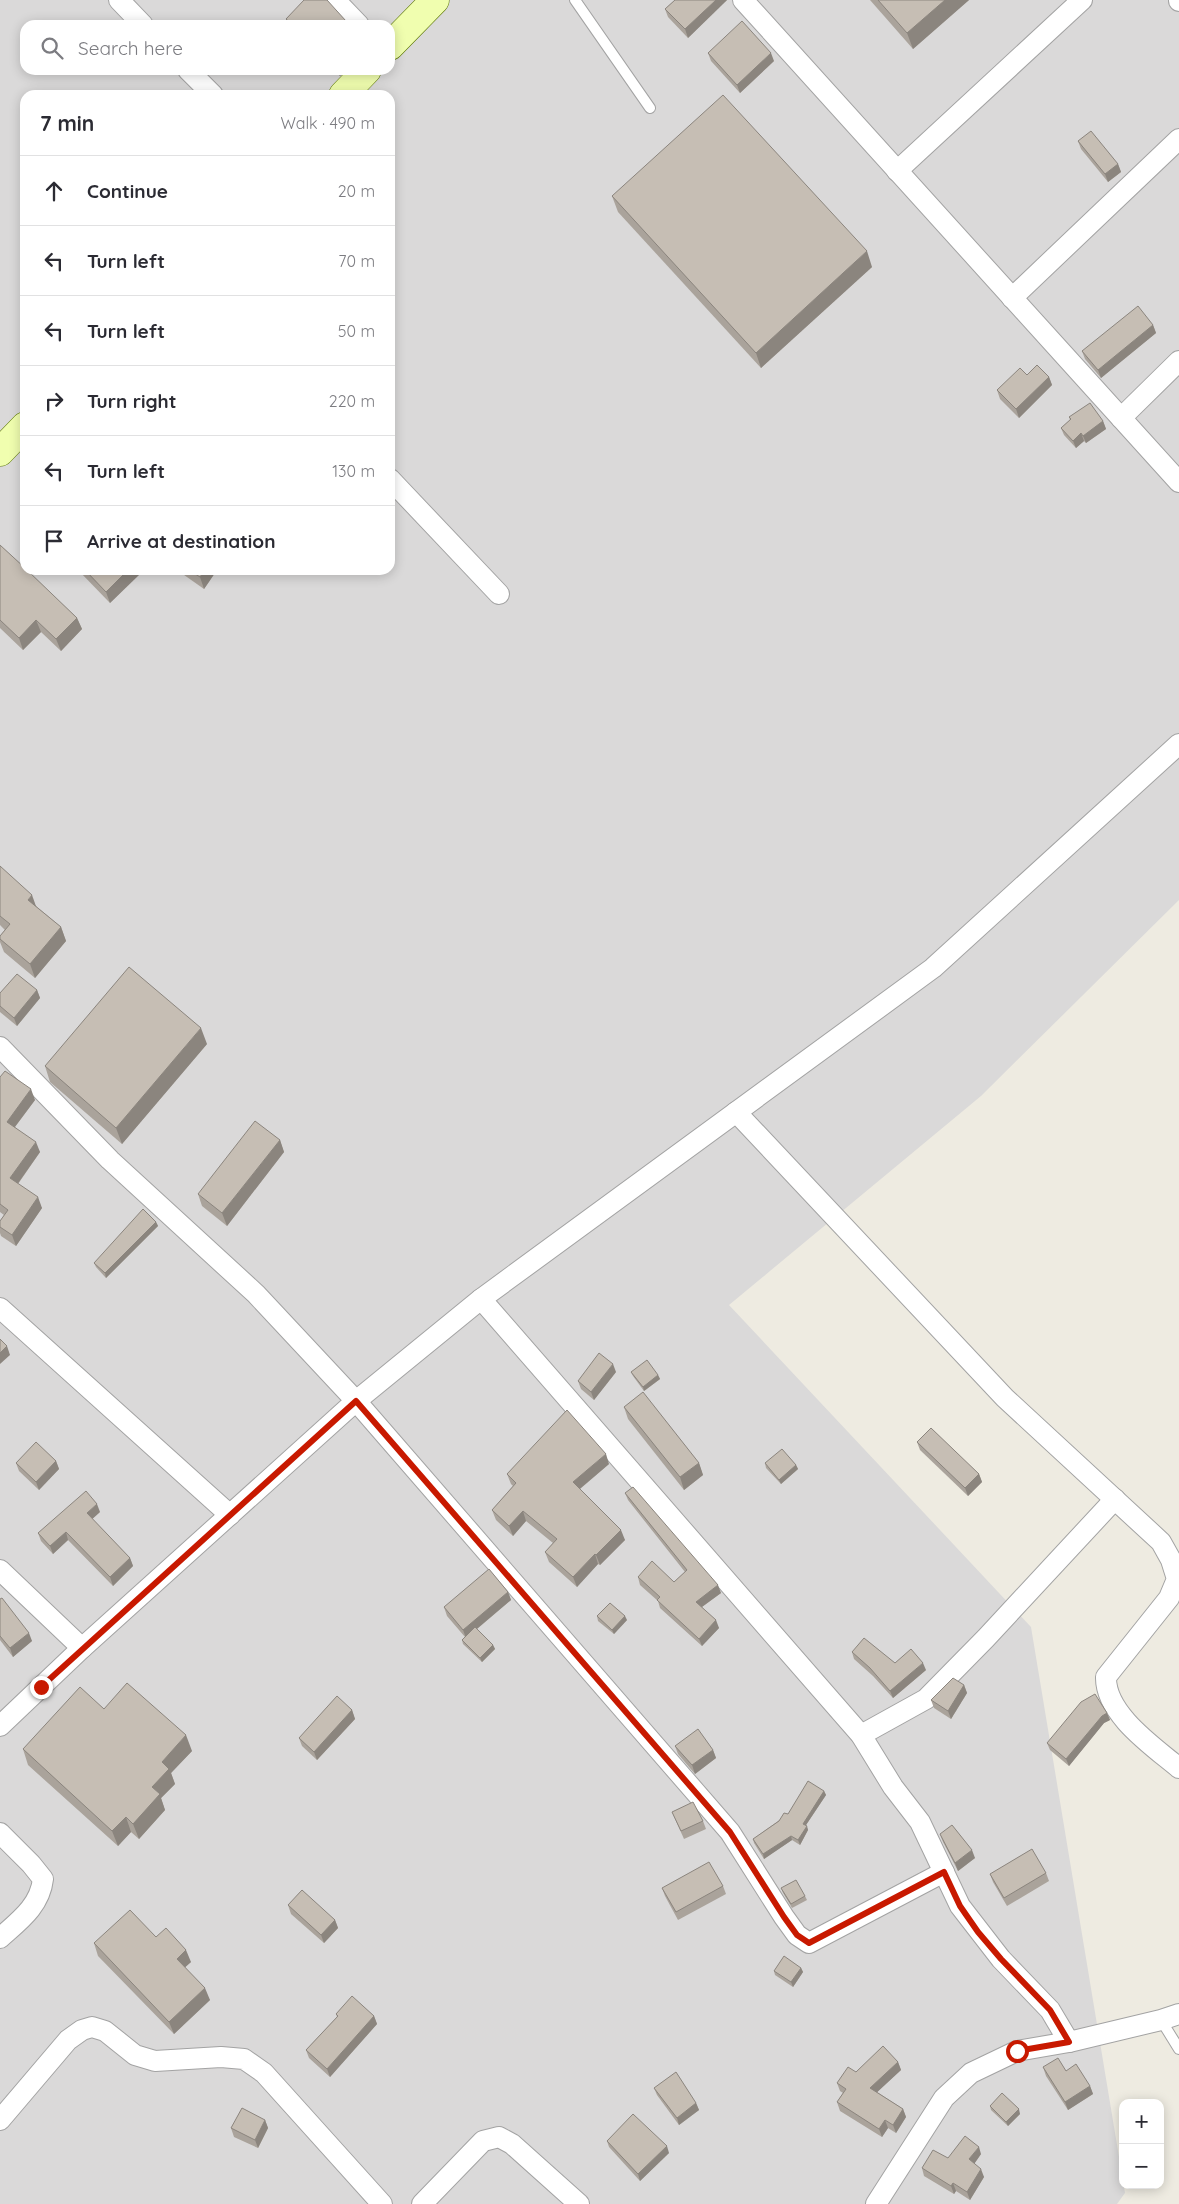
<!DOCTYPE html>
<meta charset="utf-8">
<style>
:root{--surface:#fff;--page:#f7f7f7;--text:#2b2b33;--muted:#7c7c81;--line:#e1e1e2}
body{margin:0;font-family:Quicksand,sans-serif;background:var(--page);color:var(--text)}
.controls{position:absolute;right:15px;bottom:15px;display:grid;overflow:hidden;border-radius:10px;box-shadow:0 2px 12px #0003}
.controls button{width:45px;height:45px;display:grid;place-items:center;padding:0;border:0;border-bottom:1px solid var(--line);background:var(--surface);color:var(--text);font:25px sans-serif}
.stop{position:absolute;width:15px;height:15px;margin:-11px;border:4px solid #c81900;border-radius:50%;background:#fff}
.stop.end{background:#c81900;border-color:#fff;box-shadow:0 1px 5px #0008}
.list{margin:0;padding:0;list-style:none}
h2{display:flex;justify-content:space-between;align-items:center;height:65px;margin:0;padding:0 20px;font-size:21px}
h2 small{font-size:16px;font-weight:400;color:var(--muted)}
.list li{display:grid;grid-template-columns:32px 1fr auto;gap:15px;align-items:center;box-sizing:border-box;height:70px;padding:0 20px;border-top:1px solid var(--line)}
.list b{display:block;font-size:19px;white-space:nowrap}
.list em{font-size:16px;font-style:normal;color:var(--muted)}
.icon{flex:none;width:28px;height:28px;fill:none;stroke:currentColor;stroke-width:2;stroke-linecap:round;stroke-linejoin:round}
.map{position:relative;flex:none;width:1179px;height:2204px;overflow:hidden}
.search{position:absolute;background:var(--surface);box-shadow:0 2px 12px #0003;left:20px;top:20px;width:375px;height:55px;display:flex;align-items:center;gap:12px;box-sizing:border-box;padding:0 18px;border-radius:15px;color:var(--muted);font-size:19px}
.panel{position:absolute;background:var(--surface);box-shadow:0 2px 12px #0003;left:20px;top:90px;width:375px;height:485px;border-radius:15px}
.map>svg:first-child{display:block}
.residential{fill:#dad9d9;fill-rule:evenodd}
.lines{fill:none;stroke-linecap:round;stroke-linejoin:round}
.lane-casing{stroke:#a3a3a3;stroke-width:12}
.street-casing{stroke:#a3a3a3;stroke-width:22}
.secondary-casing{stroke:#5a7600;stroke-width:29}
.lane{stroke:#fff;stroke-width:10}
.street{stroke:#fff;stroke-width:20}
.secondary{stroke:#f0feaf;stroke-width:28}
.wall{fill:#aaa39b}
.shaded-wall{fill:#8b857e}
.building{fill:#c6beb4;stroke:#8b857e}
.route{stroke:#c81900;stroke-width:6}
</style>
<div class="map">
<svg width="1179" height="2204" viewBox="0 0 1179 2204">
<rect width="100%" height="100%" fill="#eeebe1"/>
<!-- residential -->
<path class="residential" d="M0 0H1179V900L981 1096 729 1305 1031 1627 1125 2193 1117 2204H0ZM25 25H390V70H25ZM25 95H390V570H25Z"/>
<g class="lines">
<defs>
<g id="lane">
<path d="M575 0 650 108"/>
<path d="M1161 2020 1179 2049"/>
</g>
<g id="street">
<path d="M119 0 143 25"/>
<path d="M335 0 359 25"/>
<path d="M743 0 1179 482"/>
<path d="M1179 0V1"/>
<path d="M188 70 213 95"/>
<path d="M897 171 1082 0"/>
<path d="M1012 298 1179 139"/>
<path d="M1121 418 1179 361"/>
<path d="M390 479 499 594"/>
<path d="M0 1047 110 1160 256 1294 356 1401 730 1832 784 1917 797 1935 809 1943 944 1872"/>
<path d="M736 1112 1005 1398 1161 1542 1171 1560 1177 1579 1169 1598 1106 1677C1105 1714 1154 1747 1179 1768"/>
<path d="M481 1299 861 1735 893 1787 920 1822 960 1906 1001 1959 1050 2010 1069 2042"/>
<path d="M0 1308 230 1515"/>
<path d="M0 1570 82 1648"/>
<path d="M0 1726 82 1648 356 1401 481 1299 933 968 1179 744"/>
<path d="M861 1735 926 1699 986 1638 1115 1499"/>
<path d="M0 1833 31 1864 43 1879C40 1906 19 1921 0 1938"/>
<path d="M0 2120 68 2040 82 2030 92 2027 105 2031 135 2055 155 2061 221 2057 244 2059 264 2073 382 2204"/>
<path d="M422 2204 483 2141 499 2137 512 2144 579 2204"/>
<path d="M876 2204 944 2098 971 2073 1017 2051 1069 2042 1161 2020 1179 2014"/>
</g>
<g id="secondary">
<path d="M390 46 435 0"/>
<path d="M343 95 367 70"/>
<path d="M0 452 25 426"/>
</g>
</defs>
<!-- lane casing -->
<use href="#lane" class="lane-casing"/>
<!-- street casing -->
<use href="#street" class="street-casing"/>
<!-- secondary casing -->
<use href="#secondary" class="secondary-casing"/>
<!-- lane -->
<use href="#lane" class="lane"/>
<!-- street -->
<use href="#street" class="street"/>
<!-- secondary -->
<use href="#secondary" class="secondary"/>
</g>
<!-- wall -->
<g class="wall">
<path d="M675 0H727L688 38 668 17 665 9Z"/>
<path d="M870 0H969L913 49Z"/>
<path d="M286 19 346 21 358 25H288Z"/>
<path d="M708 53 774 61 740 93 711 61Z"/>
<path d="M333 70H345L340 76Z"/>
<path d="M1078 141 1118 164 1121 172 1108 182 1081 149Z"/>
<path d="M612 196 872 267 761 368 618 212Z"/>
<path d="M1153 325 1156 333 1101 378 1085 359 1082 351Z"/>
<path d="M1027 375 1049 377 1052 385 1019 418 1000 399 997 390Z"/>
<path d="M1069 417 1103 421 1106 429 1086 443 1084 441 1076 448 1064 435 1061 428 1070 420Z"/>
<path d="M0 545 77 618 82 629 61 651 41 632 23 650 0 628Z"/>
<path d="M78 570H144L110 603Z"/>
<path d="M177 570H217L204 589Z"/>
<path d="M0 866 37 907 61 927 66 941 35 978 4 952 0 942V936L5 930 0 925Z"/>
<path d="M37 990 40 998 17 1026 0 1012V993Z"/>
<path d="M207 1044 122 1144 50 1082 45 1066Z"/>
<path d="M0 1077 35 1100 15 1127 40 1152 18 1184 42 1208 16 1246 1 1236 0 1233V1221L4 1215 0 1212Z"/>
<path d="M280 1140 284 1152 227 1226 202 1206 198 1194Z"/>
<path d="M156 1222 158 1226 106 1278 96 1267 94 1263Z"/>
<path d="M616 1372 594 1400 581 1389 578 1381Z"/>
<path d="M631 1372 658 1375 660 1379 644 1391 633 1376Z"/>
<path d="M624 1407 699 1463 703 1475 684 1490 628 1419Z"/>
<path d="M917 1442 979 1474 982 1482 968 1496 920 1450Z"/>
<path d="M56 1461 59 1469 39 1490 19 1471 16 1463Z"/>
<path d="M765 1463 796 1465 798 1469 781 1484 766 1468Z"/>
<path d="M609 1464 580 1489 625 1540 600 1565 598 1564 577 1587 549 1562 545 1552 553 1543 526 1521 513 1536 496 1520 492 1510 513 1486 511 1484 507 1474Z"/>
<path d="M625 1493 721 1593 702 1607 719 1628 702 1646 660 1608 658 1601 640 1585 638 1577 674 1582 685 1572 628 1500Z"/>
<path d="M100 1512 92 1519 130 1558 133 1566 113 1586 68 1540 53 1554 41 1541 38 1533Z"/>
<path d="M508 1592 511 1600 477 1629 493 1645 495 1649 482 1662 463 1644 462 1640 465 1637 447 1616 444 1607Z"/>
<path d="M0 1599 32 1641 13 1657 0 1640Z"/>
<path d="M597 1616 627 1620 614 1634 598 1621Z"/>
<path d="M852 1652 895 1663 926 1670 893 1698 873 1676 854 1659Z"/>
<path d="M964 1685 967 1693 951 1719 934 1708 931 1700Z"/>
<path d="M104 1709 192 1751 171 1773 175 1784 161 1798 165 1810 139 1839 131 1832 118 1846 28 1765 23 1749Z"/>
<path d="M352 1710 355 1719 317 1760 302 1746 299 1738Z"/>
<path d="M1107 1713 1110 1720 1104 1723 1069 1766 1050 1750 1047 1743Z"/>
<path d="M675 1746 713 1750 716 1758 695 1774 678 1754Z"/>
<path d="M824 1791 826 1795 806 1825 808 1830 800 1845 792 1840 764 1859 754 1843 753 1839 788 1814Z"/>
<path d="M672 1812 703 1821 706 1829 684 1839Z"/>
<path d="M940 1834 975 1858 958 1871 943 1842Z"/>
<path d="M1046 1873 1049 1881 1007 1906 993 1882 990 1874Z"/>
<path d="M723 1886 726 1894 678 1920 665 1896 662 1888Z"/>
<path d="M781 1888 805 1896 807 1900 792 1908 783 1893Z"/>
<path d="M288 1905 335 1920 338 1928 324 1943 291 1914Z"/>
<path d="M156 1937 191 1962 185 1967 210 2000 174 2034 98 1956 94 1943Z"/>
<path d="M801 1968 803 1972 793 1987 775 1975 774 1971Z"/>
<path d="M336 2014 374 2016 377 2024 330 2077 309 2058 306 2050 337 2017Z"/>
<path d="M898 2062 901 2070 877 2092 903 2109 906 2117 896 2133 888 2128 882 2137 840 2111 837 2102 843 2093 840 2091 837 2083 856 2072Z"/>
<path d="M1043 2067 1066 2071 1090 2086 1093 2094 1068 2110 1046 2076Z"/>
<path d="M654 2088 696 2103 699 2110 679 2125 657 2095Z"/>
<path d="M990 2106 1020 2114 1008 2126 991 2110Z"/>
<path d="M265 2120 268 2128 258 2148 234 2137 231 2128Z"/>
<path d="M607 2141 669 2153 640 2181 609 2147Z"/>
<path d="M981 2154 974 2164 984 2177 970 2200 956 2191 954 2194 924 2176 922 2168 948 2158Z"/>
</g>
<!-- shaded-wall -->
<g class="shaded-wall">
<path d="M716 0H727L688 38 685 29Z"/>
<path d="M945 0H969L913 49 907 33Z"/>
<path d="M771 53 774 61 740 93 737 85Z"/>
<path d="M337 70H345L340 76Z"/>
<path d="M1118 164 1121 172 1108 182 1105 174Z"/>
<path d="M392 192 395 201 390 206V195Z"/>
<path d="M867 251 872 267 761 368 756 353Z"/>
<path d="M1153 325 1156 333 1101 378 1098 370Z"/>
<path d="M1049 377 1052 385 1019 418 1016 409Z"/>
<path d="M1103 421 1106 429 1086 443 1083 436Z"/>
<path d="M1081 433 1084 441 1076 448 1073 441Z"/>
<path d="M128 570H144L110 603 106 592Z"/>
<path d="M205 570H217L204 589 200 577Z"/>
<path d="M77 618 82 629 61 651 56 639Z"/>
<path d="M36 620 41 632 23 650 19 638Z"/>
<path d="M32 895 37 909 28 900Z"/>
<path d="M61 927 66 941 35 978 30 964Z"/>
<path d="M37 990 40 998 17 1026 14 1018Z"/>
<path d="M201 1028 207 1044 122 1144 116 1128Z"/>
<path d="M31 1089 35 1100 11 1132 7 1122Z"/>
<path d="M280 1140 284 1152 227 1226 222 1213Z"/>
<path d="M36 1142 40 1152 14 1189 10 1178Z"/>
<path d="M38 1197 42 1208 16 1246 12 1235Z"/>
<path d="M156 1222 158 1226 106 1278 105 1273Z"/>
<path d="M7 1346 10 1355 0 1364V1353Z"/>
<path d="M613 1364 616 1372 594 1400 591 1392Z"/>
<path d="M658 1375 660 1379 644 1391 643 1387Z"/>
<path d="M606 1454 609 1464 576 1492 573 1482Z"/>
<path d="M56 1461 59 1469 39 1490 36 1482Z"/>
<path d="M699 1463 703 1475 684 1490 680 1477Z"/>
<path d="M796 1465 798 1469 781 1484 779 1480Z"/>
<path d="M979 1474 982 1482 968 1496 965 1488Z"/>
<path d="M97 1504 100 1512 90 1521 87 1513Z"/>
<path d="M523 1511 526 1521 513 1536 509 1526Z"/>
<path d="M621 1530 625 1540 600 1565 596 1555Z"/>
<path d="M66 1532 68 1540 53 1554 50 1546Z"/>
<path d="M595 1554 598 1564 577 1587 573 1577Z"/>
<path d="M130 1558 133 1566 113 1586 110 1577Z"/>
<path d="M718 1585 721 1593 699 1609 696 1602Z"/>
<path d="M508 1592 511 1600 466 1638 463 1630Z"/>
<path d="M625 1616 627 1620 614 1634 612 1630Z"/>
<path d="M716 1620 719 1628 702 1646 699 1639Z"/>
<path d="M29 1633 32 1641 13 1657 10 1648Z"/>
<path d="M493 1645 495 1649 482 1662 480 1658Z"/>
<path d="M923 1663 926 1670 893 1698 890 1691Z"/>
<path d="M964 1685 967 1693 951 1719 948 1711Z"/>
<path d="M352 1710 355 1719 317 1760 314 1752Z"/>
<path d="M1107 1713 1110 1720 1104 1723 1069 1766 1066 1759 1102 1716Z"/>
<path d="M186 1735 192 1751 171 1773 175 1784 161 1798 165 1810 139 1839 133 1824 162 1762Z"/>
<path d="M713 1750 716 1758 695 1774 692 1765Z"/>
<path d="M824 1791 826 1795 804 1828 803 1824Z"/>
<path d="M126 1817 131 1832 118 1846 112 1831Z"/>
<path d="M807 1826 808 1830 800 1845 798 1840Z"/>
<path d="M791 1836 792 1840 764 1859 763 1854Z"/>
<path d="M972 1850 975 1858 958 1871 955 1863Z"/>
<path d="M335 1920 338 1928 324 1943 321 1935Z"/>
<path d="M186 1950 191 1962 181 1971 177 1959Z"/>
<path d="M801 1968 803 1972 793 1987 791 1982Z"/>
<path d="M205 1988 210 2000 174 2034 169 2022Z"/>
<path d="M374 2016 377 2024 330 2077 327 2069Z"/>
<path d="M898 2062 901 2070 873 2096 870 2088Z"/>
<path d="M1090 2086 1093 2094 1068 2110 1065 2102Z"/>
<path d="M696 2103 699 2110 679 2125 677 2118Z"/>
<path d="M903 2109 906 2117 896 2133 893 2125Z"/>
<path d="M1019 2109 1020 2114 1008 2126 1006 2122Z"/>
<path d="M265 2120 268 2128 258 2148 255 2140Z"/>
<path d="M885 2120 888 2128 882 2137 879 2129Z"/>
<path d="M667 2146 669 2153 640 2181 638 2174Z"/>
<path d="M979 2147 981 2154 972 2167 969 2159Z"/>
<path d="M981 2169 984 2177 970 2200 967 2192Z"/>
<path d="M953 2183 956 2191 954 2194 951 2186Z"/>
</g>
<!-- building -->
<g class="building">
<path d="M304 0H327L346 21 358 25H293L286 19Z"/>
<path d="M675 0H716L685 29 665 9Z"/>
<path d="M878 0H945L907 33Z"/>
<path d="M742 21 771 53 737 85 708 53Z"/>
<path d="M723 95 867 251 756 353 612 196Z"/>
<path d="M1091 131 1118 164 1105 174 1078 141Z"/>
<path d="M1138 306 1153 325 1098 370 1082 351Z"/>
<path d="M1037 365 1049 377 1016 409 997 390 1020 368 1027 375Z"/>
<path d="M1090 403 1103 421 1083 436 1081 433 1073 441 1061 428 1071 419 1069 417Z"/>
<path d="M0 545 25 568V570H27L77 618 56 639 36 620 19 638 0 620Z"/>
<path d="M85 570H128L106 592Z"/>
<path d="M189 570H205L200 577Z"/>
<path d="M0 866 32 895 28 900 61 927 30 964 0 939V936L10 924 0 916Z"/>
<path d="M129 967 201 1028 116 1128 45 1066Z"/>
<path d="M17 974 37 990 14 1018 0 1006V993Z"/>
<path d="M5 1071 31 1089 7 1122 36 1142 10 1178 38 1197 12 1235 0 1227V1221L8 1210 0 1204V1077Z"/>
<path d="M255 1121 280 1140 222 1213 198 1194Z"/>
<path d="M143 1209 156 1222 105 1273 94 1263Z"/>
<path d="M0 1339 7 1346 0 1353Z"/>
<path d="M599 1353 613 1364 591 1392 578 1381Z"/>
<path d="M647 1360 658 1375 643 1387 631 1372Z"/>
<path d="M643 1392 699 1463 680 1477 624 1407Z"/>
<path d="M567 1410 606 1454 573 1482 621 1530 596 1555 595 1554 573 1577 545 1552 557 1539 523 1511 509 1526 492 1510 516 1483 507 1474Z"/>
<path d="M931 1428 979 1474 965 1488 917 1442Z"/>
<path d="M36 1442 56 1461 36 1482 16 1463Z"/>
<path d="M782 1449 796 1465 779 1480 765 1463Z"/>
<path d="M633 1487 718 1585 696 1602 716 1620 699 1639 657 1600 660 1597 638 1577 652 1561 674 1582 687 1570 625 1493Z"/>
<path d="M86 1491 97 1504 87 1513 130 1558 110 1577 66 1532 50 1546 38 1533Z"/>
<path d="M489 1569 508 1592 463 1630 444 1607Z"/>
<path d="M2 1598 29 1633 10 1648 0 1636V1599Z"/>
<path d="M610 1603 625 1616 612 1630 597 1616Z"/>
<path d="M475 1627 493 1645 480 1658 462 1640Z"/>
<path d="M864 1638 895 1663 911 1649 923 1663 890 1691 870 1668 852 1652Z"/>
<path d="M953 1678 964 1685 948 1711 931 1700Z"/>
<path d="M127 1683 186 1735 162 1762 169 1769 152 1787 160 1794 133 1824 126 1817 112 1831 23 1749 80 1687 104 1709Z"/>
<path d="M1095 1694 1107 1713 1102 1716 1066 1759 1047 1743 1081 1702Z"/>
<path d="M337 1696 352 1710 314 1752 299 1738Z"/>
<path d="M698 1729 713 1750 692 1765 675 1746Z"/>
<path d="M808 1781 824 1791 803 1824 807 1826 798 1840 791 1836 763 1854 753 1839 779 1821 784 1813 788 1814Z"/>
<path d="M693 1802 703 1821 681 1831 672 1812Z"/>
<path d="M952 1825 972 1850 955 1863 940 1834Z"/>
<path d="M1032 1849 1046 1873 1004 1898 990 1874Z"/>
<path d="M709 1862 723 1886 676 1912 662 1888Z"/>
<path d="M796 1880 805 1896 791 1904 781 1888Z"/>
<path d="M302 1890 335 1920 321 1935 288 1905Z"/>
<path d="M130 1910 156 1937 166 1928 186 1950 177 1959 205 1988 169 2022 94 1943Z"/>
<path d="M784 1956 801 1968 791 1982 774 1971Z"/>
<path d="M352 1996 374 2016 327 2069 306 2050 338 2016 336 2014Z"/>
<path d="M883 2046 898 2062 870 2088 903 2109 893 2125 885 2120 879 2129 837 2102 846 2089 837 2083 848 2067 856 2072Z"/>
<path d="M1058 2058 1066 2071 1076 2064 1090 2086 1065 2102 1043 2067Z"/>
<path d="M676 2072 696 2103 677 2118 654 2088Z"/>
<path d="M1002 2093 1019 2109 1006 2122 990 2106Z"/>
<path d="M242 2108 265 2120 255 2140 231 2128Z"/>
<path d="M633 2114 667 2146 638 2174 607 2141Z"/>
<path d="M965 2136 979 2147 969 2159 981 2169 967 2192 953 2183 951 2186 922 2168 933 2150 948 2158Z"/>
</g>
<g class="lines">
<!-- route -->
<path class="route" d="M41 1687 356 1401 730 1832 784 1917 797 1935 809 1943 944 1872 960 1906 978 1932 1001 1959 1050 2010 1069 2042 1017 2051"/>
</g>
</svg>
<div class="controls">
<button>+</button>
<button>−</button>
</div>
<div class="stop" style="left:1017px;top:2051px"></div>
<div class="stop end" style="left:41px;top:1687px"></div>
<div class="search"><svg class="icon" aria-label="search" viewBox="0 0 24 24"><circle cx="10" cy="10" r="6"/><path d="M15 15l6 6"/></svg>Search here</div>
<section class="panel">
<h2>7 min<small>Walk · 490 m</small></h2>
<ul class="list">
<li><svg class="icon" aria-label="ahead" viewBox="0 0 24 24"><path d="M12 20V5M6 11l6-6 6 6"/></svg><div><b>Continue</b></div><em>20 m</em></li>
<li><svg class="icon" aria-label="left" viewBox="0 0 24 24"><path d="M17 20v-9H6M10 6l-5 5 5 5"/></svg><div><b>Turn left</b></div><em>70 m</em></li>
<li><svg class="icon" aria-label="left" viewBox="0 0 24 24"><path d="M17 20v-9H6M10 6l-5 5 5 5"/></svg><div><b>Turn left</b></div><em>50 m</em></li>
<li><svg class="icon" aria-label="right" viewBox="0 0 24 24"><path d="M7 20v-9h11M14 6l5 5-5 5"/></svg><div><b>Turn right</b></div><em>220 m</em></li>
<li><svg class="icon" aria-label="left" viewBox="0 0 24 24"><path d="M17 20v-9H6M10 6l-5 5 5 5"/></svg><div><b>Turn left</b></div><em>130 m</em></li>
<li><svg class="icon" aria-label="arrive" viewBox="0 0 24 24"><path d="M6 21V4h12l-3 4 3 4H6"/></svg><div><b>Arrive at destination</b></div></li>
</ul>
</section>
</div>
